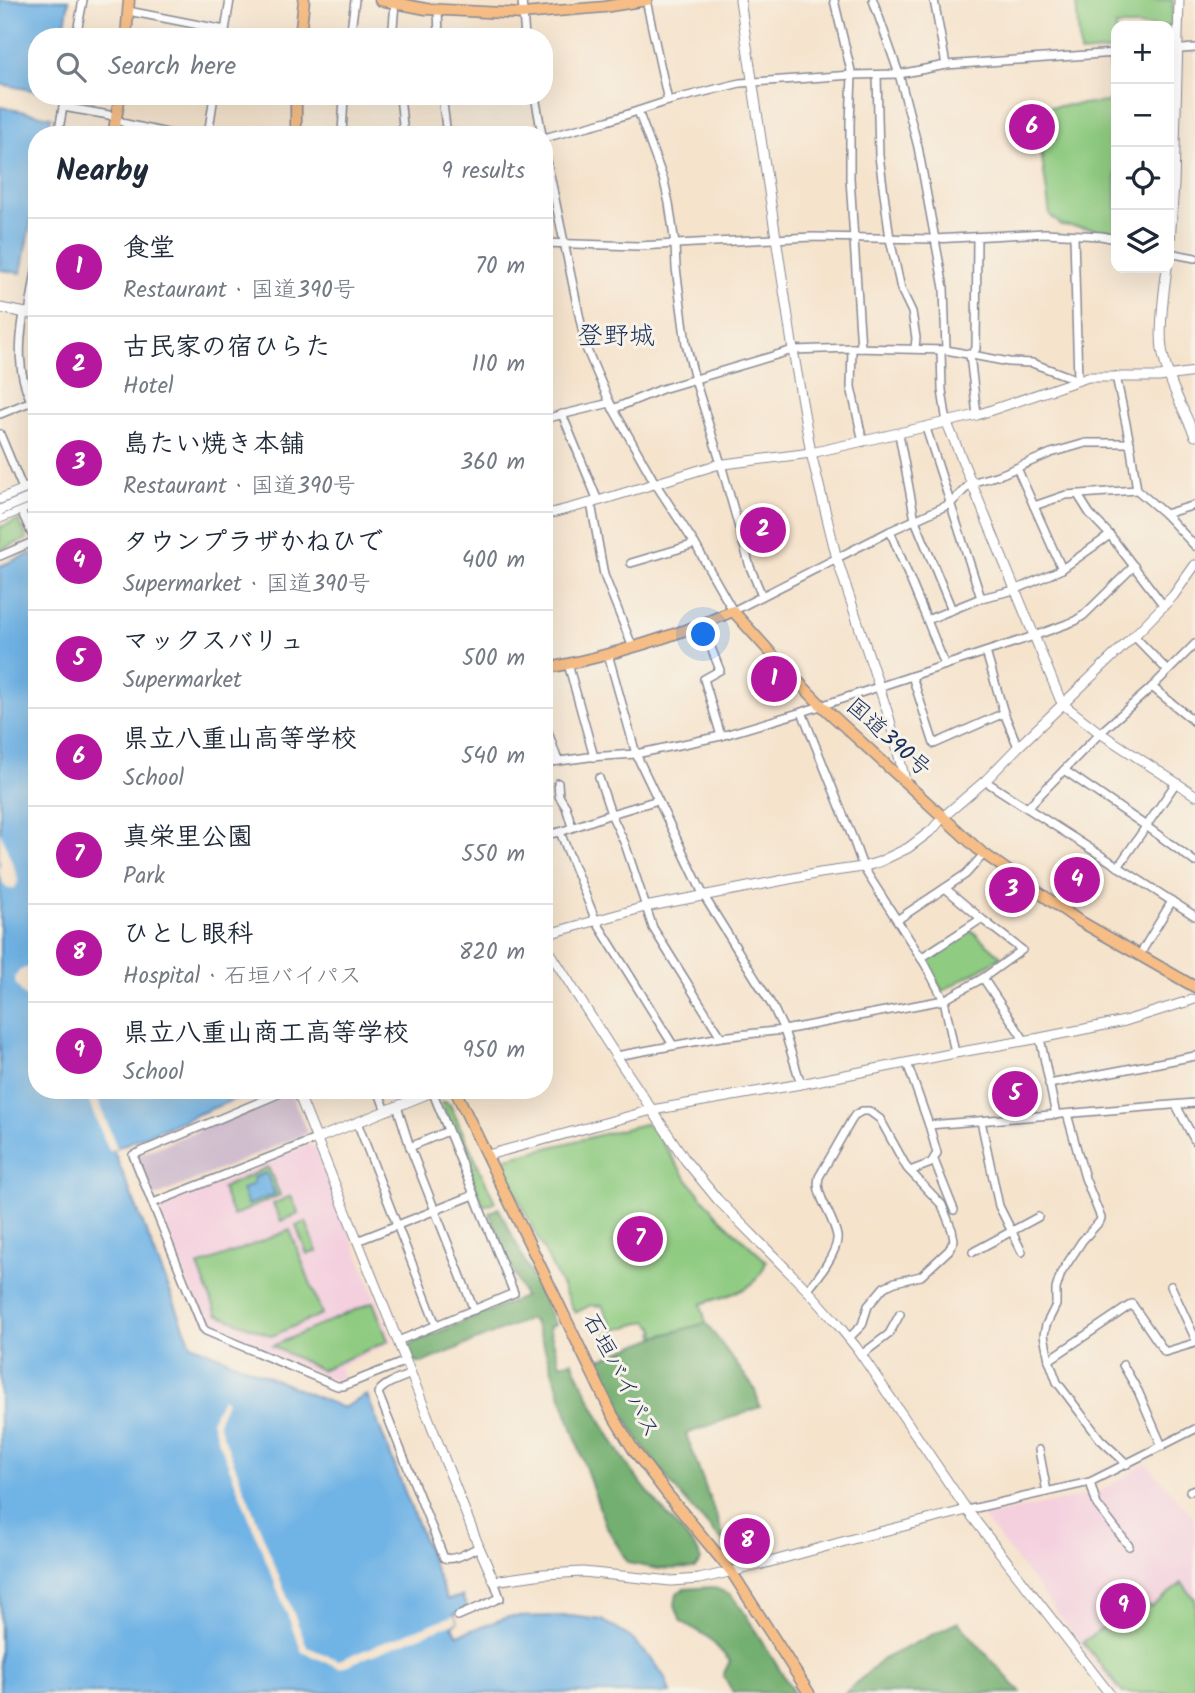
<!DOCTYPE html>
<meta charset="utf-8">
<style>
:root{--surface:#fff;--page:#f2f2f3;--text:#1f2937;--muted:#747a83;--line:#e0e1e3;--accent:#b5179e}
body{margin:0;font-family:Kalam,"Klee One",sans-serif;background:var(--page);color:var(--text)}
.controls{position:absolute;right:21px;top:21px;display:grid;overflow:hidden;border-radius:14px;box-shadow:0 7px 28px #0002}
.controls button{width:63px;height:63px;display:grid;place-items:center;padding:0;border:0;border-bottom:2px solid var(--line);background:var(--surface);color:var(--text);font:35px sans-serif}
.you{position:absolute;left:704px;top:635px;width:24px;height:24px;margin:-18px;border:5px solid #fff;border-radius:50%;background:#1a73e8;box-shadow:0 0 0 10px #1a73e833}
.badge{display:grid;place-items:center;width:46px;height:46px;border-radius:50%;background:var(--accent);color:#fff;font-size:23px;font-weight:700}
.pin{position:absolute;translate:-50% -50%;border:4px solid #fff;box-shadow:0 2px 7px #0006}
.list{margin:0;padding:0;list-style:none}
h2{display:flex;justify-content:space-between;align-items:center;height:91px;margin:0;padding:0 28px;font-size:30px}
h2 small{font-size:23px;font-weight:400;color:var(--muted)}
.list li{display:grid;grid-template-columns:46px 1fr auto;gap:21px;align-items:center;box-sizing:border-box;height:98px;padding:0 28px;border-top:2px solid var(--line)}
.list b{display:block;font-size:26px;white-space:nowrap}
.list p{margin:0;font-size:23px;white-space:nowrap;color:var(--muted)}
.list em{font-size:23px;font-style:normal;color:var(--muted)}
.icon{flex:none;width:38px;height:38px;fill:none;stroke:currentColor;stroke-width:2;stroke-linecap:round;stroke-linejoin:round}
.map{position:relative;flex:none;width:1195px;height:1693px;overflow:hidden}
.search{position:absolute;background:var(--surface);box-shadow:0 7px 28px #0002;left:28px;top:28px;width:525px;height:77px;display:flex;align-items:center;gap:18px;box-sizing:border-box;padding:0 24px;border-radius:28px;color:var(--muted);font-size:26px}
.panel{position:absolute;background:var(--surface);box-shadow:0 7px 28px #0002;left:28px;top:126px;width:525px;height:973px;border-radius:28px}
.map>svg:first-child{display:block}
.built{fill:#f4cfde}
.industrial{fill:#d0bdce}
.green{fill:#8fcb81;stroke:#557d70;stroke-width:2}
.forest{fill:#73af6f;stroke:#476f66;stroke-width:2}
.water{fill:#70b3e5;stroke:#4671a2;stroke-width:2}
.pier{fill:#f5e3cc}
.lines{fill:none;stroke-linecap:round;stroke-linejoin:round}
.minor-casing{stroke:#888995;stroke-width:10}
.tertiary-casing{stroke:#888995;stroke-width:11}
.primary-casing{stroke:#888995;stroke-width:13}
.trunk-casing{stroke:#888995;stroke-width:13}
.minor{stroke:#fff;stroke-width:7}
.tertiary{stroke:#fff;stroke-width:9}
.primary{stroke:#f6be86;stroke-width:10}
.trunk{stroke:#f6be86;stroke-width:10}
.tertiary-bridge-casing{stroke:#888995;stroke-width:11;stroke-linecap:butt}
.tertiary-bridge{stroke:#fff;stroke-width:9}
.labels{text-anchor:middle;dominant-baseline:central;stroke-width:6;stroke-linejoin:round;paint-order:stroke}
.street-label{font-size:23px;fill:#1b2f5e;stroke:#f7f3e8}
.quarter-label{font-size:26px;fill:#1b2f5e;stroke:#f7f3e8}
</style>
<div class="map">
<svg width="1195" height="1693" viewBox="0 0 1195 1693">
<rect width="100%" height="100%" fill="#f7f3e8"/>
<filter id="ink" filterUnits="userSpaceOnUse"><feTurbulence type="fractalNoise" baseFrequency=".0143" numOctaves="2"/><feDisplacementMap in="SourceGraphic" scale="14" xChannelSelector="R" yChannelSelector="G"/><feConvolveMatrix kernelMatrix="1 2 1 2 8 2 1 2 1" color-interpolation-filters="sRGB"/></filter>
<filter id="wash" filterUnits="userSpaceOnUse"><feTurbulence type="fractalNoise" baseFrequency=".00686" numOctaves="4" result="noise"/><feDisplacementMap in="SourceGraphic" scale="28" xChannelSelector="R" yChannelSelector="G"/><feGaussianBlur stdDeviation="1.57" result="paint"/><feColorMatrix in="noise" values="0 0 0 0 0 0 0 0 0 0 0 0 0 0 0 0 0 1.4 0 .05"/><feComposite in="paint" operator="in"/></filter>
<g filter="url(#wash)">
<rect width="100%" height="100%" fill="#f5e3cc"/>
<!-- built -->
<g class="built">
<path d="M308 1145 315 1147 393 1342 339 1367 343 1379 335 1380 324 1376 205 1325 159 1209Z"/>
<path d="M1146 1463 1195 1519V1693H1119L983 1517 1098 1493Z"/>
</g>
<!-- industrial -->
<path class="industrial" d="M291 1093 307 1133 154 1197 136 1156Z"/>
<!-- green -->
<g class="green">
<path d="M1076 0H1173L1172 42 1169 45V26H1116V50L1080 53Z"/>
<path d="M1116 58V231L1061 225 1050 215 1035 108 1107 102 1113 94 1108 59Z"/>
<path d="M19 520 27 539 0 550V527Z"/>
<path d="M970 929 1002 957 942 991 924 959Z"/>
<path d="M441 1102H446L450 1105 495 1202 484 1206Z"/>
<path d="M644 1124 648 1125 653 1129 686 1178 718 1216 766 1261C759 1292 727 1295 701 1304L706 1323 656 1337 654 1333 656 1332 654 1326 651 1325 648 1321 615 1330 616 1336 610 1338 607 1334 613 1329 602 1305 597 1306 591 1305 575 1313 502 1165 507 1158Z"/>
<path d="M268 1167 280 1195 233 1216 222 1188Z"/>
<path d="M291 1196 299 1214 281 1221 273 1204Z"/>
<path d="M306 1222 317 1251 307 1254 296 1226Z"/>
<path d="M290 1230 322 1314 272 1336 217 1314 198 1266Z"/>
<path d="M373 1302 388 1341 321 1370 272 1346Z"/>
<path d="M1182 1583 1195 1599V1693H1123L1083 1642 1141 1601 1151 1607Z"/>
</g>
<!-- forest -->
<g class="forest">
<path d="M499 1208 555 1324 549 1327 560 1364 572 1361C587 1393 601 1423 620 1453 642 1488 671 1519 698 1551L701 1561 695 1568 659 1569 628 1563 605 1524 540 1335 534 1322 529 1319 422 1363 414 1361 408 1348 412 1343 524 1297 489 1213Z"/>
<path d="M706 1323 754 1388 760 1407 686 1434 727 1546C689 1506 650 1463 623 1414 613 1397 606 1378 598 1360L656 1337Z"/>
<path d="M712 1587 730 1594 742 1609 794 1693 733 1692 723 1675 730 1661 708 1637 681 1621 675 1605 677 1593 684 1589Z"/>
<path d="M958 1622 1021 1693H845L883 1659Z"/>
</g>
<!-- water -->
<g class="water">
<path d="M0 0H69L63 37H37V91L0 84Z"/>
<path d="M0 107 51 117 47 135H37V187L21 273 0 270Z"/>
<path d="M32 553 37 565V1090H257L113 1149 191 1344 343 1408 367 1395 447 1600 462 1596 467 1608 454 1614 457 1622 452 1625 458 1635 508 1617 570 1616 602 1620 631 1638 655 1663 665 1678 670 1693H0V566Z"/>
<path d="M266 1173 275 1194 248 1205 242 1190 254 1184 253 1178Z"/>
</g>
<!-- pier -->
<g class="pier">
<path d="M0 831 17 875 18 882 15 888 8 889 4 885 0 876Z"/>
<path d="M25 968 34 970 37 974V1007L22 993 16 984 15 977 19 971Z"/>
<path d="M84 1090H94L117 1148 109 1151Z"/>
<path d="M222 1398 227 1401 218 1422 307 1647 339 1660 454 1615 457 1622 340 1668 302 1652 211 1421Z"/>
</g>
</g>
<g filter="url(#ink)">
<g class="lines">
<defs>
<g id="minor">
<path d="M522 0 525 37"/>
<path d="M646 0 668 101"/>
<path d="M834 0 852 75 850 123V178L861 348"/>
<path d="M873 0 899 74 918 147 944 288 946 350"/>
<path d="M934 0 946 65"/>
<path d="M438 9 439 37"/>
<path d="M128 11 225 30"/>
<path d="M76 37 83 0"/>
<path d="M224 37 230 0"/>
<path d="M350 37 355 0"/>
<path d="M394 37 393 27 395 3"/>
<path d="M1169 50 1195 48"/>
<path d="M877 75 879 156 890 239 901 289 912 312 916 338 915 348"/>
<path d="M65 96 63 107 109 115 126 124 176 135"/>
<path d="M400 96 404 135"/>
<path d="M442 96 447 135"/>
<path d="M535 96 542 135"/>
<path d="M638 111 664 181 669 203 675 244 676 268 686 344 695 380 721 464 750 567 762 596"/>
<path d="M58 135 63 107"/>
<path d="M208 135 214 96"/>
<path d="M342 135 344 96"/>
<path d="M544 138 607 121 668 101 740 83 852 75 899 74 946 65 1116 53"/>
<path d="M544 146 586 348 610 403 655 483 695 544 733 611 890 531 950 504 971 483 1002 474 1051 453 1086 443H1130"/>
<path d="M977 237 976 349 970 355 977 415"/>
<path d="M544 243 638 246 812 237 934 239 1045 233 1101 236 1116 239"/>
<path d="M1169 253 1195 258"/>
<path d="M24 313C19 344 17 372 31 401"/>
<path d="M29 313 37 265"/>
<path d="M852 348 851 387 863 442"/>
<path d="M941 350 942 390 947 423"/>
<path d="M1116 376 1130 443 1137 490 1165 514 1195 546"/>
<path d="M613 409 662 389 793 350 852 348 946 350 1009 362 1032 363 1078 380 1074 236"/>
<path d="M0 414 37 399"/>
<path d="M562 414 598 501"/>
<path d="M544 419 610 403"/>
<path d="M926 428 981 598"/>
<path d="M0 434 23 489"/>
<path d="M899 434 915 520 952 610"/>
<path d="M1017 468 1062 569"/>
<path d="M1078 495 1090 514 1110 535 1164 606"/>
<path d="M591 503 604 575 633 648"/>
<path d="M1034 506 1066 495 1137 490"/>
<path d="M1165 514 1195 505"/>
<path d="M890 531 927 620 981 598 1015 590 1062 569 1110 535"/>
<path d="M0 556 35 541 19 506"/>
<path d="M631 563 695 544"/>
<path d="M927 620 945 665"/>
<path d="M702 625 720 670 704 679 721 736"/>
<path d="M1134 636 1167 670"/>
<path d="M986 652 1004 713 1018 747"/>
<path d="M608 654 636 754 704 896 773 1007 784 1030 801 1084"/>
<path d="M568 664 594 757"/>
<path d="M912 676 934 744 1004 713"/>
<path d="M1152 687 1195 722"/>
<path d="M802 712 853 839 863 867 925 964 944 1000 955 1053"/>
<path d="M544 720 558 761"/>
<path d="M544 763 589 757 636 754 721 736 802 712 1034 636 1075 621 1084 615 1134 566"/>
<path d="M1064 770 1146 826 1195 862"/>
<path d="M599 778 611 814 625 844 653 928 721 1037"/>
<path d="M985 781 1195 916"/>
<path d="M558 783 559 796 566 807 572 827"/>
<path d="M1027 808 1100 733 1152 687 1195 644"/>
<path d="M560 832 596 921 673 1045"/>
<path d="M544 835 560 832 611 814 658 800"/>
<path d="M1118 867 1176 783"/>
<path d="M897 920 966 874 984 854"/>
<path d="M1139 956 1172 901"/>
<path d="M921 958 981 919"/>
<path d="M983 978 1025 1041"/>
<path d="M1040 1038 1056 1115"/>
<path d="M616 1056 721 1037 784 1030 944 1000 983 978 1022 950 983 920 945 888"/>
<path d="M907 1063 929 1125 937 1153 931 1163 910 1171"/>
<path d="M1049 1084 1195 1056"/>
<path d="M288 1090 133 1155 203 1328 206 1331 337 1386H343L406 1361"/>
<path d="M378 1090 386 1111"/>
<path d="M1176 1105 1195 1141"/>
<path d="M397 1106 410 1147 474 1310"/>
<path d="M1067 1114 1085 1178 1101 1218 1100 1221 1082 1241 1061 1273 1056 1289V1305L1046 1325 1044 1335 1049 1360 1057 1382 1100 1439 1127 1464"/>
<path d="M981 1121 999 1206 1022 1252"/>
<path d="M357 1122 436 1325"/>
<path d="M929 1125 1195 1103"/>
<path d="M410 1147 448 1131"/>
<path d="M934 1160 954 1210"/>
<path d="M153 1203 316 1139"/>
<path d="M357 1241 474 1195"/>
<path d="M973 1252 1038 1217"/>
<path d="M1171 1286 1195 1338"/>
<path d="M807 1290C817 1280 839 1250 837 1236 835 1224 827 1211 822 1199 819 1191 817 1186 819 1177L851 1121 855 1115 862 1111H869L880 1119 907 1168 942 1205 952 1230 954 1240 949 1250 921 1276 895 1282 884 1287 868 1306 862 1325 849 1338"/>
<path d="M398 1341 514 1293 435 1098"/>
<path d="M861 1355 889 1334 900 1314"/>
<path d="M1049 1360 1132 1304 1165 1352 1195 1343"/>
<path d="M1123 1365 1138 1391 1162 1446"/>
<path d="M411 1374C400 1379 384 1383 378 1393L444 1558C455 1561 468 1552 479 1547"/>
<path d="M1039 1450 1047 1492"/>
<path d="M1090 1482 1097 1505 1129 1546"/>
<path d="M1190 1491 1195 1489"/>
<path d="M967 1510 1090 1482 1195 1429"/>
<path d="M458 1616 500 1598 494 1581"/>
</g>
<g id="tertiary">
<path d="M740 0 793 350 811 453 837 559 889 717 905 780"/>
<path d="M1169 257 1174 184 1179 0"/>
<path d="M1167 268C1164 290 1159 328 1162 349 1167 380 1183 408 1195 436"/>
<path d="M0 308 37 315"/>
<path d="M947 423 1060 699 1064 705 1100 733 1195 795"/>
<path d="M0 499 37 484"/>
<path d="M544 515 598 501 716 465 811 453 977 415 1088 377H1159L1195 372"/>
<path d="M0 518 37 503"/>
<path d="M544 935 645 907 820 873 863 867 879 862 908 848 932 830 943 817 985 781 1018 747 1134 636 1173 596 1195 565"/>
<path d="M544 943 616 1056 686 1161 718 1200 813 1296 834 1320 856 1347 967 1510 1109 1693"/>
<path d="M297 1090 411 1374 479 1547 494 1581 543 1574 583 1572 671 1581 699 1579 759 1565 860 1537 967 1510"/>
<path d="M316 1139 437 1090"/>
<path d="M488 1155 652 1110 801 1084 955 1053 1040 1038 1125 1021 1195 999"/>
</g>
<path id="primary" d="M380 0 426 9 522 14 604 7 647 0"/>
<g id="trunk">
<path d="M126 37 129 0"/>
<path d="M300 37 304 0"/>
<path d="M113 135 120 96"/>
<path d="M296 135V96"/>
<path d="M544 669C609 656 672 638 733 611L778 661 821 705 980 851 1078 920 1195 987"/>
<path d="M455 1090 612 1414 633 1449 668 1495 731 1571 809 1693"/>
</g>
</defs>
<!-- minor casing -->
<use href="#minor" class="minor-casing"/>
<!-- tertiary casing -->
<use href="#tertiary" class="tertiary-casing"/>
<!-- primary casing -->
<use href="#primary" class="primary-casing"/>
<!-- trunk casing -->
<use href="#trunk" class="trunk-casing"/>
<!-- minor -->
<use href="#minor" class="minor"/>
<!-- tertiary -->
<use href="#tertiary" class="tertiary"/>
<!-- primary -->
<use href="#primary" class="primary"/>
<!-- trunk -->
<use href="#trunk" class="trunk"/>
<defs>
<path id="tertiary-bridge" d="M0 510 37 495"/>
</defs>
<!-- tertiary-bridge casing -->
<use href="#tertiary-bridge" class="tertiary-bridge-casing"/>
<!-- tertiary-bridge -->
<use href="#tertiary-bridge" class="tertiary-bridge"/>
</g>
</g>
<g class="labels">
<!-- street labels -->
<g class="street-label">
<text transform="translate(888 738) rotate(42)">国道390号</text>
<text transform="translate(620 1376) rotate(62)">石垣バイパス</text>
</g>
<!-- quarter labels -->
<g class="quarter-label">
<text x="616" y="337">登野城</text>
</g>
</g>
</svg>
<div class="controls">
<button>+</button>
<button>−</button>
<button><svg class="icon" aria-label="locate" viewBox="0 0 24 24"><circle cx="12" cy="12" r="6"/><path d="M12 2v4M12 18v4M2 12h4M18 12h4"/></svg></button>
<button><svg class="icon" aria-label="layers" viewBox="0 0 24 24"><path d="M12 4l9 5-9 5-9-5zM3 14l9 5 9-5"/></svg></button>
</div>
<div class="you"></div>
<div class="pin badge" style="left:774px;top:679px">1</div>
<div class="pin badge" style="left:763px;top:530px">2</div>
<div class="pin badge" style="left:1012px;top:890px">3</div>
<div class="pin badge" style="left:1077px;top:880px">4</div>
<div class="pin badge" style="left:1015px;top:1094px">5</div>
<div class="pin badge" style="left:1032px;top:127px">6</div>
<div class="pin badge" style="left:640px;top:1239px">7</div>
<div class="pin badge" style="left:747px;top:1541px">8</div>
<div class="pin badge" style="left:1123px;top:1606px">9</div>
<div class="search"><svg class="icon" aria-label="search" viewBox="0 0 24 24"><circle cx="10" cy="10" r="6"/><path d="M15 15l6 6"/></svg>Search here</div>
<section class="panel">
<h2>Nearby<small>9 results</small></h2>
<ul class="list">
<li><span class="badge">1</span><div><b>食堂</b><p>Restaurant · 国道390号</p></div><em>70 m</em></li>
<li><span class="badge">2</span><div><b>古民家の宿ひらた</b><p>Hotel</p></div><em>110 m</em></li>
<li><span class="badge">3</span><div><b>島たい焼き本舗</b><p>Restaurant · 国道390号</p></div><em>360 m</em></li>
<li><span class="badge">4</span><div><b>タウンプラザかねひで</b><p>Supermarket · 国道390号</p></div><em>400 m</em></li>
<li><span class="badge">5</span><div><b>マックスバリュ</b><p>Supermarket</p></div><em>500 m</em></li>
<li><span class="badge">6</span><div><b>県立八重山高等学校</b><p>School</p></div><em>540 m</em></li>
<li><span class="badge">7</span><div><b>真栄里公園</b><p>Park</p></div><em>550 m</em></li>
<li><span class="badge">8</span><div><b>ひとし眼科</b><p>Hospital · 石垣バイパス</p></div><em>820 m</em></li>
<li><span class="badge">9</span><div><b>県立八重山商工高等学校</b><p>School</p></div><em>950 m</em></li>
</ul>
</section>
</div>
